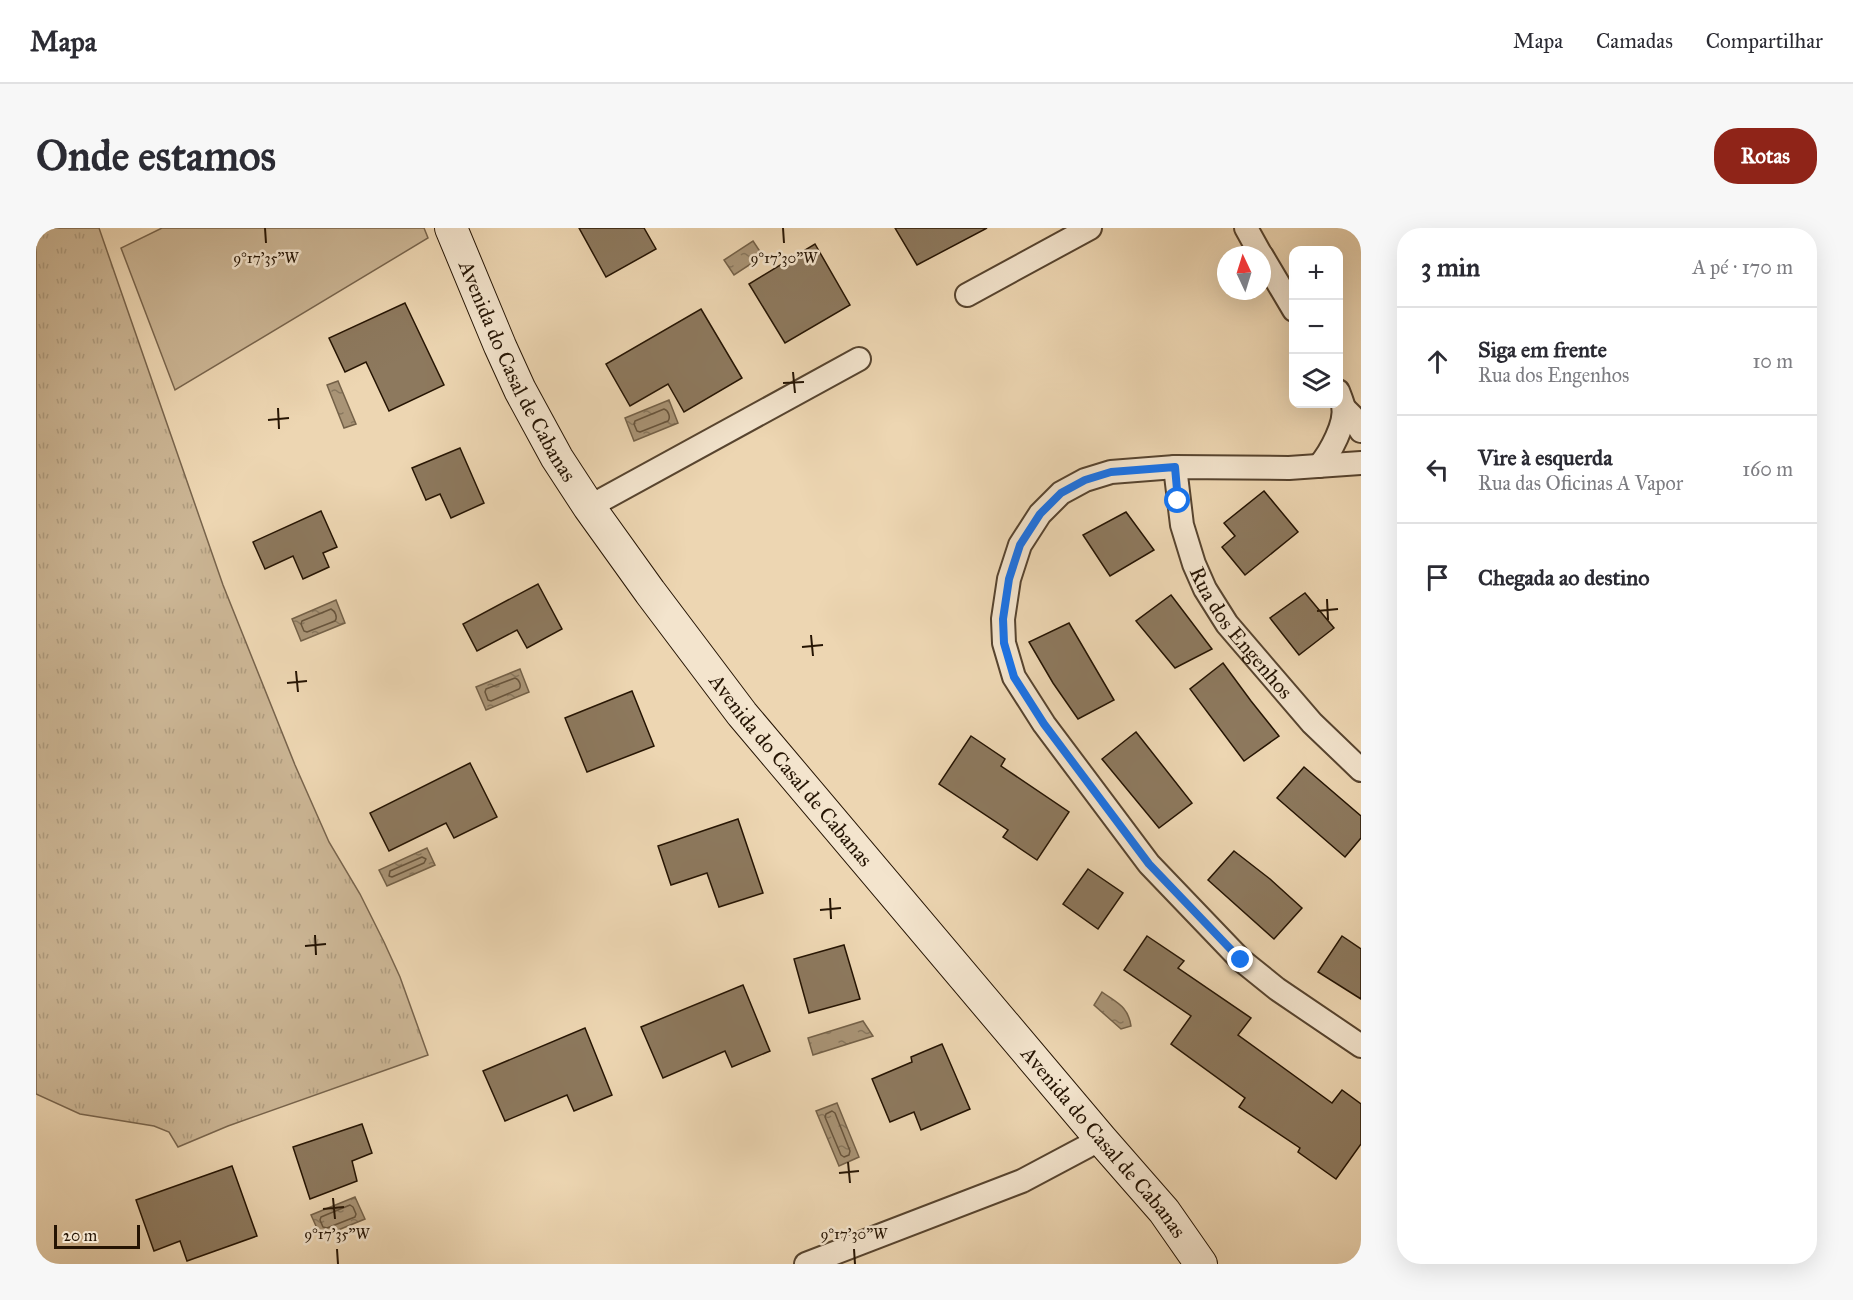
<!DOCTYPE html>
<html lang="pt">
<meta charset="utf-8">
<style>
:root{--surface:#fff;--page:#f7f7f7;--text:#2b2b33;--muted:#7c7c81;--line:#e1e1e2;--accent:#8f2418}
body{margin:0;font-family:"IM FELL Great Primer",serif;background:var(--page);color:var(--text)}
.controls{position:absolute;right:18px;top:18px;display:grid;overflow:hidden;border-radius:12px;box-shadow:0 6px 24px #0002}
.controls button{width:54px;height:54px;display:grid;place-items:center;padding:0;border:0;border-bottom:2px solid var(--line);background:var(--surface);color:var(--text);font:30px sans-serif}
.compass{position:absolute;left:1181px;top:18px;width:54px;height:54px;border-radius:50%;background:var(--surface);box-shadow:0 6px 24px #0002;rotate:356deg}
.scale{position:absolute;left:18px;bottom:15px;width:86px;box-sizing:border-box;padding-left:6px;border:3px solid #251403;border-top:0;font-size:16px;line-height:21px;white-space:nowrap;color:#251403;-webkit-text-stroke:4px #f3e4cd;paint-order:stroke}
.stop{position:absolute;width:18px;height:18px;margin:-14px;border:4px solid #1a73e8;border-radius:50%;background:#fff}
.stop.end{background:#1a73e8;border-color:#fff;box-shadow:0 2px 6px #0008}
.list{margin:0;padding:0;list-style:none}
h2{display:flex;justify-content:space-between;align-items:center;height:78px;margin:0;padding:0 24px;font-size:26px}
h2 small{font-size:20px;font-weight:400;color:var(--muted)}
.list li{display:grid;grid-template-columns:39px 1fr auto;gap:18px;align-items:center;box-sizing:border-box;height:108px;padding:0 24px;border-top:2px solid var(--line)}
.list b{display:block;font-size:22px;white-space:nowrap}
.list p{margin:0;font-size:20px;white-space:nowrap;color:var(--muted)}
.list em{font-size:20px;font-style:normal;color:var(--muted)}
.icon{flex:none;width:33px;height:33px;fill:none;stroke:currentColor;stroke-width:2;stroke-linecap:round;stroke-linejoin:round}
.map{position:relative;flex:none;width:1325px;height:1036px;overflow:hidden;border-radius:24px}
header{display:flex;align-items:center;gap:36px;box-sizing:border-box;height:84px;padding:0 30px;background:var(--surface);border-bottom:2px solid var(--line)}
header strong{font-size:28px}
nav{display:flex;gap:33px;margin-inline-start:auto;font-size:21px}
.intro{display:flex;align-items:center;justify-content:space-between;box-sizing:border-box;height:144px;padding:0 36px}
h1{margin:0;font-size:42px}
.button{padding:15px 27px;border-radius:24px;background:var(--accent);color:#fff;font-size:21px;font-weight:700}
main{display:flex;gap:36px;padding:0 36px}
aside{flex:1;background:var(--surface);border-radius:24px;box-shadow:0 6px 24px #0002}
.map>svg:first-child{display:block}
.grass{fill:url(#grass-tufts);stroke:#78644c;stroke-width:1.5}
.garden{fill:#cbb594;stroke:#78644c;stroke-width:1.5}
.water{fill:url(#water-ripples);stroke:#746148;stroke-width:1.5}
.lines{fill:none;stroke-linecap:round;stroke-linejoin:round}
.shore{stroke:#67543c;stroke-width:1.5}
.building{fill:#8d795e;stroke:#251403;stroke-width:1.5}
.street-casing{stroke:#57442f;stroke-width:26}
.secondary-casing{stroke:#251403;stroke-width:34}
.street{stroke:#f3e4cd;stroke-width:22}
.secondary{stroke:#f3e4cd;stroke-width:32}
.route{stroke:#1a73e8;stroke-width:8}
.ticks{fill:none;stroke:#251403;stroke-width:2}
.labels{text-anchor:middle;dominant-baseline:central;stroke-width:5;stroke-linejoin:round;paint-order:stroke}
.street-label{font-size:21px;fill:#251403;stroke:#f3e4cd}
.ticks-label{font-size:15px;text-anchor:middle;fill:#251403;stroke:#f3e4cd;stroke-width:5;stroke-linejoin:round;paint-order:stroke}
</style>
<header>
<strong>Mapa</strong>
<nav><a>Mapa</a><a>Camadas</a><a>Compartilhar</a></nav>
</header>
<div class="intro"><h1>Onde estamos</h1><a class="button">Rotas</a></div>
<main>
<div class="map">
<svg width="1325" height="1036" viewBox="0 0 1325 1036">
<defs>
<pattern id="grass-tufts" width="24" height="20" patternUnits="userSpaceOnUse" patternTransform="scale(1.5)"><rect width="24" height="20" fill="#cbb594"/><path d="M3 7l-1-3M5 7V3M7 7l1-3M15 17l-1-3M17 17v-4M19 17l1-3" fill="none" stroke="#ae9b7e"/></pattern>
<pattern id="water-ripples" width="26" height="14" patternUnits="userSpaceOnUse" patternTransform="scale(1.5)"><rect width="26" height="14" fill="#a99476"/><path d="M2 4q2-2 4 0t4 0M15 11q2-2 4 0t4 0" fill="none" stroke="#89785f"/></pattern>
</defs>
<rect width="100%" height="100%" fill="#edd6b2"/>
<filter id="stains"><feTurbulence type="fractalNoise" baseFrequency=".00333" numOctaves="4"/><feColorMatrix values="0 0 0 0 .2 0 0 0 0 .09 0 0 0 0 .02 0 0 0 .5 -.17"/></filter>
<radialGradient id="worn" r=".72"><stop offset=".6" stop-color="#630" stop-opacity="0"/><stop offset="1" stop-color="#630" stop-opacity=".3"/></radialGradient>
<!-- grass -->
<path class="grass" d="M0 0H63L187 357 259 537 293 614 324 666 348 714 364 749 392 827 192 898 142 919 133 904 118 898 44 886 0 866Z"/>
<!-- garden -->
<path class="garden" d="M126 0H388L392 10 139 162 85 20Z"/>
<!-- water -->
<g class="water">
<path d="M717 13 727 28 698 47 688 32Z"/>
<path d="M302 153 320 196 308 200 291 157Z"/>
<path d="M633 172 642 195 598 213 589 190Z"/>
<path d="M300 372 309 395 265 413 256 391Z"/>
<path d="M484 441 493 464 450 482 440 459Z"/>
<path d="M391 620 399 637 351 658 343 642Z"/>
<path d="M1066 764C1081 775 1092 778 1095 798L1085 801 1058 777Z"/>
<path d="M827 793 837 808 777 827 772 810Z"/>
<path d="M801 875 823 929 803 938 780 883Z"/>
<path d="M319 969 329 991 285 1009 275 987Z"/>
</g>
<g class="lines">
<!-- shore -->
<g class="shore">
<path d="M628 181C632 182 635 189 632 193L604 204 601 203 598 196 599 193Z"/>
<path d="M295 381C299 383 302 389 299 393L271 404 268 403 265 396 266 393Z"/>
<path d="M479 450C483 451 486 458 483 461L455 473 452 472 449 464 450 461Z"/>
<path d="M386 629 390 631 388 635 356 649 353 648 354 643Z"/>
<path d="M796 883 799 885 814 923 813 927 808 929 805 927 789 889 790 886Z"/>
<path d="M314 977 317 979 320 986 319 989 291 1000 287 999 284 992 285 989Z"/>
</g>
</g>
<!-- building -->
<g class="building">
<path d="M543 0H608L620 21 570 49Z"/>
<path d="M859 0H951L881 37Z"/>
<path d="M779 16 814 77 749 115 713 56Z"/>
<path d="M369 75 408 157 353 183 330 134 309 144 293 110Z"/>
<path d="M665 81 706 150 648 184 632 156 594 178 570 136Z"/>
<path d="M424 220 448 275 415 290 404 266 390 272 376 240Z"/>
<path d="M1228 263 1262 304 1209 347 1186 319 1199 308 1188 295Z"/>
<path d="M285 283 301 319 287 325 293 339 267 351 257 328 229 341 217 314Z"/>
<path d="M1090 284 1118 322 1074 348 1047 307Z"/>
<path d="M502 356 526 401 491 420 481 402 441 423 427 396Z"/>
<path d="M1269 365 1298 400 1263 427 1234 390Z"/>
<path d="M1135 367 1176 421 1139 440 1100 393Z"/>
<path d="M1033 395 1078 472 1042 491 1017 455 993 414Z"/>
<path d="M1187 435 1215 473 1243 508 1208 533 1154 461Z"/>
<path d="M596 463 618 518 551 544 529 490Z"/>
<path d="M1100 504 1156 575 1123 600 1066 531Z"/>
<path d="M935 508 969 531 965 538 1033 584 1001 632 967 609 972 602 903 556Z"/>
<path d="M434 535 461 589 418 610 410 595 353 623 334 585Z"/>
<path d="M1268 539 1325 588V610L1309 629 1241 570Z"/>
<path d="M702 591 727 665 683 679 671 645 635 657 622 618Z"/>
<path d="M1198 623 1234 651 1266 680 1238 711 1172 652Z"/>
<path d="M1052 641 1087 665 1062 701 1027 676Z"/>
<path d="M1111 708 1148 733 1142 740 1215 790 1202 807 1296 875 1306 862 1325 876V916L1300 951 1262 924 1264 920 1203 879 1209 870 1135 816 1155 788 1088 742Z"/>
<path d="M1306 708 1325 721V771L1282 744Z"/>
<path d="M808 717 824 771 773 785 758 731Z"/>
<path d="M707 757 734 823 696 839 689 823 627 850 605 799Z"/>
<path d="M549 800 576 867 538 883 531 867 469 893 447 843Z"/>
<path d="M906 816 934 881 885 902 878 884 854 894 836 851 876 834 875 829Z"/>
<path d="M326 896 336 925 316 933 321 953 274 971 257 919Z"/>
<path d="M196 938 221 1008 151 1033 144 1013 118 1023 100 972Z"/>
</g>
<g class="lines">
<defs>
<g id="street">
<path d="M1210 0 1225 27"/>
<path d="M1226 28 1258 82"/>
<path d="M931 67 1054 0"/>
<path d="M1308 180 1316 188 1325 203"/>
<path d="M1325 235 1253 240 1139 239 1075 244 1049 252 1025 265 1004 286 984 317 973 351 967 391 968 415 978 449 1008 496 1113 636 1205 732 1241 761 1325 818"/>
<path d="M1283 238C1294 225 1311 195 1307 177 1306 173 1304 168 1302 163"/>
<path id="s1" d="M1139 239 1146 297 1158 336 1169 361 1191 396 1276 495 1325 542"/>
<path d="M553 279 823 131"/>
<path d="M770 1036 986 953 1065 911"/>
</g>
<g id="secondary">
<path id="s2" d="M415 0 464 118 484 162 521 230 553 279 614 364 706 486 1065 911 1128 983 1165 1036"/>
</g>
</defs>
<!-- street casing -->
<use href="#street" class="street-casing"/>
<!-- secondary casing -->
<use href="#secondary" class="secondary-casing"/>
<!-- street -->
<use href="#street" class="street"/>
<!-- secondary -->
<use href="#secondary" class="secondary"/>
</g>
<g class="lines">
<!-- route -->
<path class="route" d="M1142 273 1139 239 1075 244 1049 252 1025 265 1004 286 984 317 973 351 967 391 968 415 978 449 1008 496 1113 636 1205 732"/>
</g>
<!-- ticks -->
<path class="ticks" d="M229 0 230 15M747 0 748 15M757 144 759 165M747 155 768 154M242 180 243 201M232 192 253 190M1291 371 1292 392M1281 383 1302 381M775 407 777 428M766 419 787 417M260 443 262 464M251 455 271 453M794 670 795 691M784 682 805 680M279 707 280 727M269 718 290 716M812 934 814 955M803 945 823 943M297 970 299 991M287 981 308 979M301 1021 302 1036M818 1021 819 1036"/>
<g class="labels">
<!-- street labels -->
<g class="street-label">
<text stroke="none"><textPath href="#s2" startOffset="158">Avenida do Casal de Cabanas</textPath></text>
<text stroke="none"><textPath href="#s1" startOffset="183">Rua dos Engenhos</textPath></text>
<text stroke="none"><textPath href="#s2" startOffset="644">Avenida do Casal de Cabanas</textPath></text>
<text stroke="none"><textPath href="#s2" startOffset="1130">Avenida do Casal de Cabanas</textPath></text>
</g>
</g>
<g class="ticks-label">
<text x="230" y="35">9°17'35"W</text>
<text x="748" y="35">9°17'30"W</text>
<text x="301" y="1011">9°17'35"W</text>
<text x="818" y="1011">9°17'30"W</text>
</g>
<rect width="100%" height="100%" filter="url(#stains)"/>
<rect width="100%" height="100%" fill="url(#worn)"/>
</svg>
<div class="controls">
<button>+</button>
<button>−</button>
<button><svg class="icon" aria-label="layers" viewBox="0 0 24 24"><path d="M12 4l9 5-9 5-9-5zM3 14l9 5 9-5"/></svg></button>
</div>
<svg class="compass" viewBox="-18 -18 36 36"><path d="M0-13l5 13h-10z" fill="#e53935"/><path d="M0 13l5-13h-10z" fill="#7c7c81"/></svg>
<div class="scale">20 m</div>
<div class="stop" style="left:1142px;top:273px"></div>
<div class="stop end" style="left:1205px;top:732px"></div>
</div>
<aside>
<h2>3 min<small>A pé · 170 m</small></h2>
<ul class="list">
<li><svg class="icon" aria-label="ahead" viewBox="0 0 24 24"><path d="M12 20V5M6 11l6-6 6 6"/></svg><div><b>Siga em frente</b><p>Rua dos Engenhos</p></div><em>10 m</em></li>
<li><svg class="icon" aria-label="left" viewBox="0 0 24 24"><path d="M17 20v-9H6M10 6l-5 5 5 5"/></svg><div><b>Vire à esquerda</b><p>Rua das Oficinas A Vapor</p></div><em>160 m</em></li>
<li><svg class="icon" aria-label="arrive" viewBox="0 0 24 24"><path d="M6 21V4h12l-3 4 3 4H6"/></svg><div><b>Chegada ao destino</b></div></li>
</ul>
</aside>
</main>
